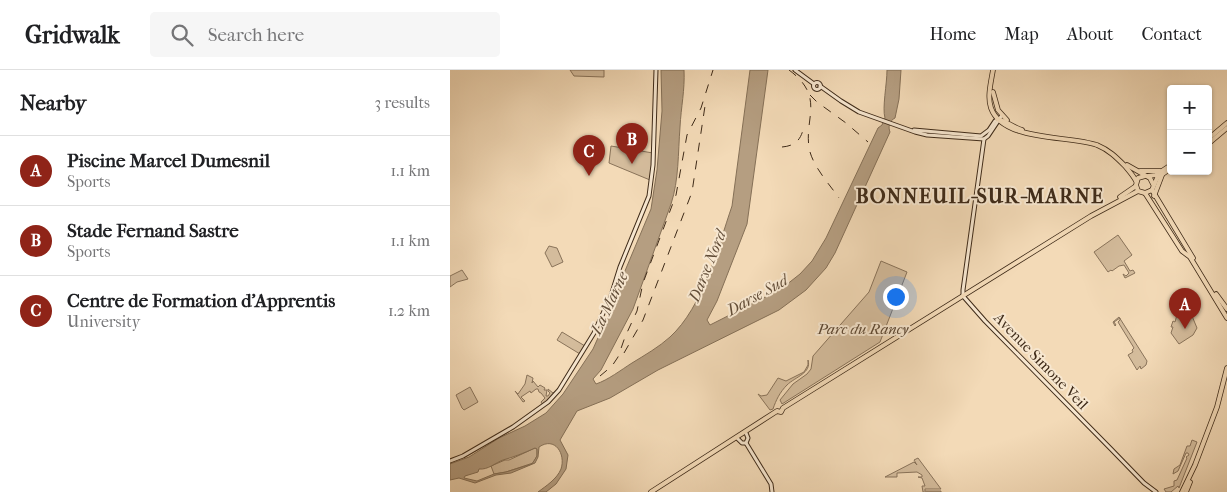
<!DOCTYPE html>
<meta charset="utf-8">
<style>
:root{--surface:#fff;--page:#f6f6f6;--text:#202124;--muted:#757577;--line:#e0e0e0;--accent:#8f2418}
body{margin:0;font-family:"IM FELL French Canon",serif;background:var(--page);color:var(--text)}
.controls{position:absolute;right:15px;top:15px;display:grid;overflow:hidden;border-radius:5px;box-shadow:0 1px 4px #0004}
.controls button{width:45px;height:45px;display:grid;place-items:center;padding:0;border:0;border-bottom:1px solid var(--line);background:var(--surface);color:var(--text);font:25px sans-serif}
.you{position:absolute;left:445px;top:226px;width:18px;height:18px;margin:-12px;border:4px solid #fff;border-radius:50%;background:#1a73e8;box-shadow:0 0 0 8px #1a73e833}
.badge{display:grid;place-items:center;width:32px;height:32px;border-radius:50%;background:var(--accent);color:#fff;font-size:16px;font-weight:700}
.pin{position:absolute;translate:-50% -41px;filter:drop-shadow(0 1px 2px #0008)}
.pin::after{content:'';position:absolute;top:26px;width:18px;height:15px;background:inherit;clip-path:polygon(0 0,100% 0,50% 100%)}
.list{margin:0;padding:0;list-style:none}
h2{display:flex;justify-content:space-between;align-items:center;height:65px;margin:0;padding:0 20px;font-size:21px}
h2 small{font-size:16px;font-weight:400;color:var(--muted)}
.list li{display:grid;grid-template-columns:32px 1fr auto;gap:15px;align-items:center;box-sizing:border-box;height:70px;padding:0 20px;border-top:1px solid var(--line)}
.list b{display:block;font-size:19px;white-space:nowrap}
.list p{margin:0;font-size:16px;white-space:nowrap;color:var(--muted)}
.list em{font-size:16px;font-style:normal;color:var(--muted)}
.icon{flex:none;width:28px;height:28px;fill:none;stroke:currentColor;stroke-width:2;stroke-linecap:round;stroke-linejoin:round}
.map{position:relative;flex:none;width:777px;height:422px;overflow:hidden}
header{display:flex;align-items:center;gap:30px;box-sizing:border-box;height:70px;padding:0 25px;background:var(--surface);border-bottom:1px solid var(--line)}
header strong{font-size:24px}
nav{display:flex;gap:28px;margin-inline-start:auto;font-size:18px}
.search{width:350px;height:45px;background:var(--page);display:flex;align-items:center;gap:12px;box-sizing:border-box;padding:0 18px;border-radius:5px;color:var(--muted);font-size:19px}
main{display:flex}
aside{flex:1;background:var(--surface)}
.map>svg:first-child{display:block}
.green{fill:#d4bc9c;stroke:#89735a}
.water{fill:#b59e81;stroke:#857057;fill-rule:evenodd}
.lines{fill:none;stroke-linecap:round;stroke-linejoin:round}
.secondary-casing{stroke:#3e2a18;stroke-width:5}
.primary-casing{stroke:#3e2a18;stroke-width:5.5}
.secondary{stroke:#f7e7d0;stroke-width:3}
.primary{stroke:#f3dab7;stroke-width:4}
.rail{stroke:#3e2a18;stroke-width:1;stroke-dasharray:9 9;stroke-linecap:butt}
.labels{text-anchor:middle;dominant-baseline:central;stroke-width:4;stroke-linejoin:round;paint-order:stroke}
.park-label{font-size:15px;font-style:italic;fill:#5c4732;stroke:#f7e7d0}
.street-label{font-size:15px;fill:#3e2a18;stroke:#f7e7d0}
.water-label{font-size:16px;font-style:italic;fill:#624d38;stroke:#f7e7d0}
.district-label{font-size:20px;font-weight:bold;letter-spacing:1px;fill:#3e2a18;stroke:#f7e7d0}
</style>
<header>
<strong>Gridwalk</strong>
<div class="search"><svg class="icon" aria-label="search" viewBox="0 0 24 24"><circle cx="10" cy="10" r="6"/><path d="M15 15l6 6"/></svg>Search here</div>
<nav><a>Home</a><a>Map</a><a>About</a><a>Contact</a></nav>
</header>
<main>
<aside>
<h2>Nearby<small>3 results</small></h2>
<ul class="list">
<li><span class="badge">A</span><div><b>Piscine Marcel Dumesnil</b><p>Sports</p></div><em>1.1 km</em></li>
<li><span class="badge">B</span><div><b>Stade Fernand Sastre</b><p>Sports</p></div><em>1.1 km</em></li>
<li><span class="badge">C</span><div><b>Centre de Formation d'Apprentis</b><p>University</p></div><em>1.2 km</em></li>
</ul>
</aside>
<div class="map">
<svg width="777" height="422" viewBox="0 0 777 422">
<rect width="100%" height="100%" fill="#f3dab7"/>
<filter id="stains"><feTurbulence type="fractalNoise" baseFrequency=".004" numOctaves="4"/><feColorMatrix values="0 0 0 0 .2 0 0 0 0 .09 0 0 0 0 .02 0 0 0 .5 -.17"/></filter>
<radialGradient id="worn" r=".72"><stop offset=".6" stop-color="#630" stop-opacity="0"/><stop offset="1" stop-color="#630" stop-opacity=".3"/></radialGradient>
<!-- green -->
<g class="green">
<path d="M120 0H154V7L124 6Z"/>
<path d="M161 76 203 83 200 110 159 93Z"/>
<path d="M668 165 682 185 674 191 680 201 683 200 685 203 675 208 673 204 676 206 679 203 674 195 669 196 662 201 661 200 658 202 644 182Z"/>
<path d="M99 176 107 178 113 192 102 197 95 183Z"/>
<path d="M431 191 457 202 430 272 332 334 330 330 343 314 357 304 361 299 363 286 419 222Z"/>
<path d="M12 200 18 209 7 212 0 217V206Z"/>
<path d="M728 241 742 246 747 258 743 265 729 274 721 263 723 257H721L723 251 725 252Z"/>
<path d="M669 247 697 291 696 295 691 299 690 296 687 300 678 285 683 282 682 280 684 278 668 252 670 250V248L664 252 666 255 665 256 663 252Z"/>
<path d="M112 262 135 276 130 284 107 270Z"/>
<path d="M358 290C362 303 345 307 337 315 330 322 326 330 323 339L320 340 308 324 311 326 317 325 328 308 336 311 354 302 358 295Z"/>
<path d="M77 305 83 308 82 313 83 311 88 317 90 315 95 318 94 320H97L96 326H98L100 323 98 321V319L103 323 106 321 93 335 91 332 95 328 91 323 89 322 88 319H86L81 323 80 321 71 327 75 331 73 332 65 321 68 324 75 314Z"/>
<path d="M20 317 28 332 14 340 12 338 6 325Z"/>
<path d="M742 370 747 372 729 418 728 416 721 422H716L714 419 724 416V411L727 410 737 388 736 387 739 385 738 383H736L728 401 723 404 724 399 730 395 737 376H740Z"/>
<path d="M85 378 87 379V386L83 393 56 402 44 404 41 396 55 390H59Z"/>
<path d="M468 388 491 419H475V421H491V422H473L472 416H475L472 408 468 407H472V405L467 402 447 403V407H435L464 392 467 395 464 390Z"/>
</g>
<!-- water -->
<path class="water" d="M211 0H234C235 20 231 37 230 57 228 83 229 110 221 134L183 239 151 300 143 309 146 314C158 310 171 300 182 293 195 285 209 277 220 267 253 237 268 177 282 136L300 0H318L297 154 267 231 257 250 260 255 331 219 350 204 362 191 376 168 428 58 432 55 435 48C432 38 437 14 437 0H451L449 29 445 48C439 51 438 57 440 62L385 183 376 198 356 220 329 240 208 300 160 328 127 341 110 370 118 385 116 399 106 414 96 422H88C96 416 107 409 111 399 116 384 105 366 89 377L88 387 85 393 61 403 46 405 25 413 9 408 0 410V394L19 387 49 368 75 356 96 343 113 324 143 279 167 225 172 208 201 139 207 100 212 41ZM85 378 87 379V386L82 394 56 402 44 404 27 411 14 408 15 406 28 402 29 399C38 400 45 393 53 390 64 387 74 383 85 378Z"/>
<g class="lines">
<defs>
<g id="secondary">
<path d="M345 0 364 14"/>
<circle cx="367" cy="16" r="3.5"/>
<path d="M370 16 391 31 409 42 465 62 477 65 534 69"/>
<path d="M552 45 538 66 534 69 513 220V226L535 251 661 379 694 413 706 422"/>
<path d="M464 60 531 66 539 60 545 51"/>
<path d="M296 363 298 368 296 373 321 414 322 422"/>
<path d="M287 368 292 373H296"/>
<path d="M0 391 13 386 63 357 98 332 109 320 144 263 161 226 170 197 199 126 203 95 206 0"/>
</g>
<g id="primary">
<path d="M543 0C541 12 537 27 541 38 553 72 618 65 647 75 659 80 666 87 675 96 679 101 683 105 686 111"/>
<path d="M543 22 548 40 557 50"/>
<path d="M547 49C552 49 565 58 572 60"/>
<path d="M758 69 777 53"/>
<path d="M758 74 777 58"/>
<path d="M677 95 700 108 703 114"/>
<path d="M690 101H710"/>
<path d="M695 106 688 108 686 115 688 121 695 123 702 120 707 108 721 98"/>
<path d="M698 106 706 105 721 95"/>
<path d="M702 120 743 188"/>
<path d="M695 123 732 181 740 187 777 248"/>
<path d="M704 126 712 105"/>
<path d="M670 127 686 116"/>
<path d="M766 224 777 239"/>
<path d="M201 422 327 341 331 342 333 338 641 146 688 121"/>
<path d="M732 422 745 395 767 337 777 298"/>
<path d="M736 422 740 412"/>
</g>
</defs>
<!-- secondary casing -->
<use href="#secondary" class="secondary-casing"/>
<!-- primary casing -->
<use href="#primary" class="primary-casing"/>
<!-- secondary -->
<use href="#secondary" class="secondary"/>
<!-- primary -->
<use href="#primary" class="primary"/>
<!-- rail -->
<g class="rail">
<path d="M339 0C377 28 352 50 360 82 365 99 380 115 389 128"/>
<path d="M360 25 367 32 396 53 418 72"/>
<path d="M332 77C344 76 350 71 353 60"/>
<path d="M174 283 193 250 242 122 255 36"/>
<path d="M150 306 162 296 168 287 175 267 187 241 193 213 226 125 237 65 251 38 263 0"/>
</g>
</g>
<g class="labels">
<!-- park labels -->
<g class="park-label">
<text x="413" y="259">Parc du Rancy</text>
</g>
<!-- street labels -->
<g class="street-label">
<text transform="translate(591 291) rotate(46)">Avenue Simone Veil</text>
</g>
<!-- water labels -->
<g class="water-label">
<text transform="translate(257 196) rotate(-68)">Darse Nord</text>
<text transform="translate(307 225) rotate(-29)">Darse Sud</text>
<text transform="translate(159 233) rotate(-65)">La Marne</text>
</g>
<!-- district labels -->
<g class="district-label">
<text x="530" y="126">BONNEUIL-SUR-MARNE</text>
</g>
</g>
<rect width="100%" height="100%" filter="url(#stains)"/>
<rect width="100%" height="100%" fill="url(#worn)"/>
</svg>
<div class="controls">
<button>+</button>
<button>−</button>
</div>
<div class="you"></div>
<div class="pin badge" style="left:735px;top:259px">A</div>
<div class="pin badge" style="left:182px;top:94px">B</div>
<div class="pin badge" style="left:139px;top:106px">C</div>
</div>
</main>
